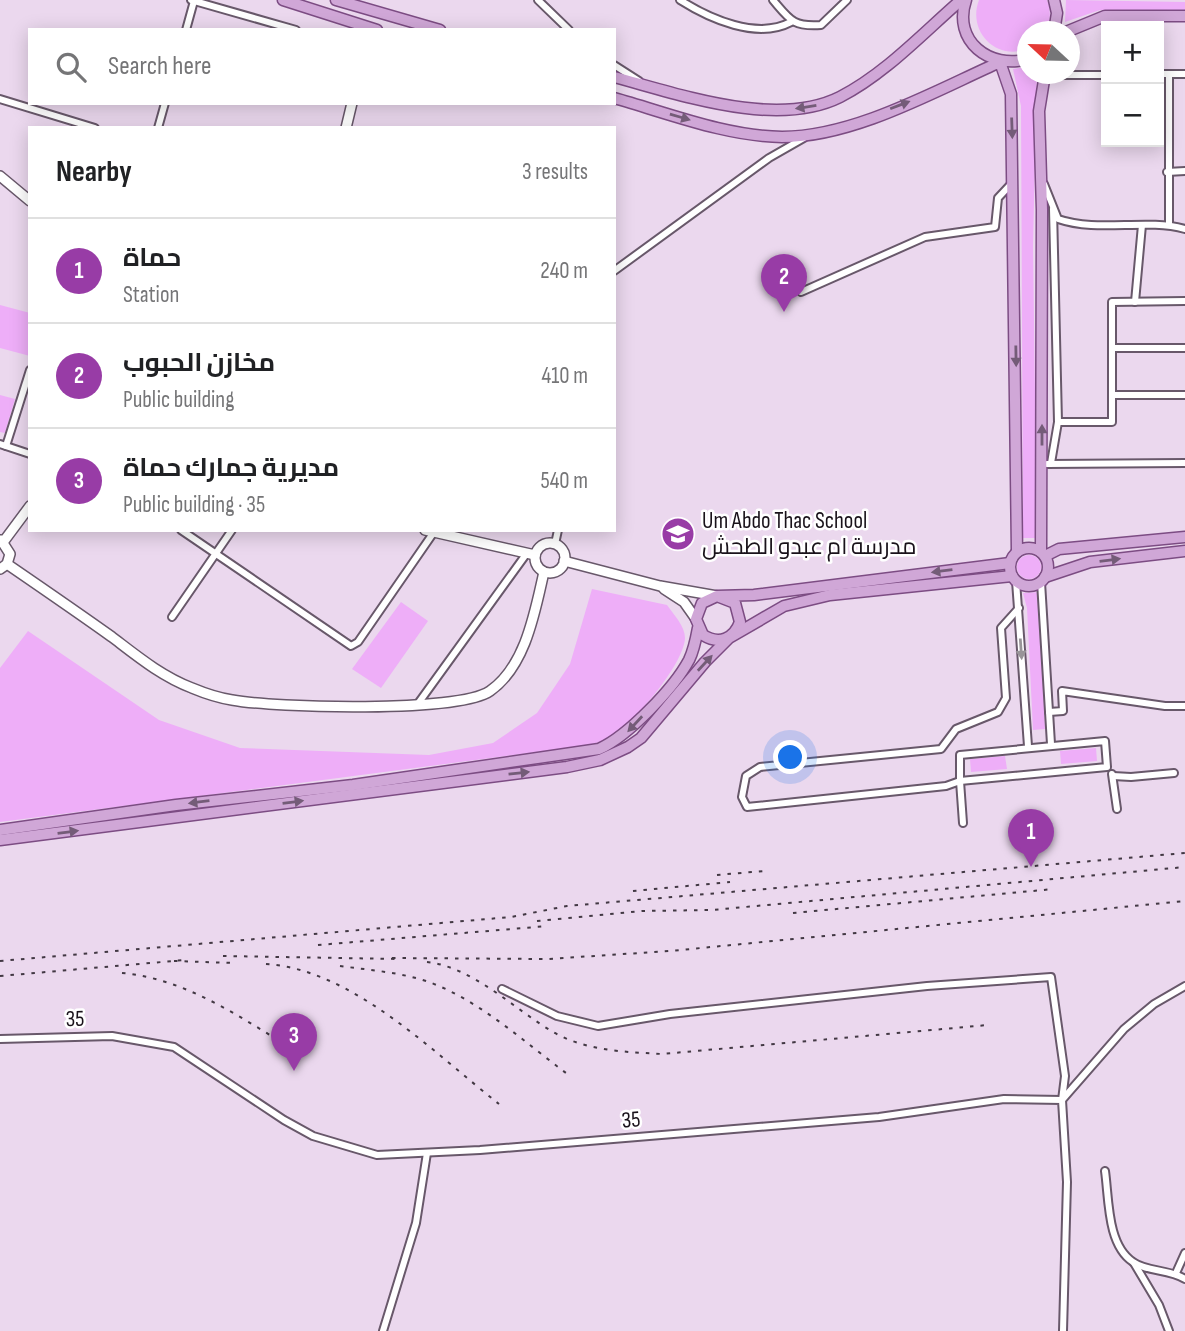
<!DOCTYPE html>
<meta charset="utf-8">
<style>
:root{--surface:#fff;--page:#f6f6f6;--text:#202124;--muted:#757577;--line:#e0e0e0;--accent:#983ca6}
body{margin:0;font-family:"Sofia Sans Condensed",Cairo,sans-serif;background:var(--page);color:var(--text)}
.controls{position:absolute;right:21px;top:21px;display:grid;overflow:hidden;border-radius:0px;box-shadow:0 4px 18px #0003}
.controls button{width:63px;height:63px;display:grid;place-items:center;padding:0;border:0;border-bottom:2px solid var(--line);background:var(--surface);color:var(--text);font:35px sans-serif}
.compass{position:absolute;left:1017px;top:21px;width:63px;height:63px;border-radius:50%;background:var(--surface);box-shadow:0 4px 18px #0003;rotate:292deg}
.you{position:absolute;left:791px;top:758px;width:24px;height:24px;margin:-18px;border:5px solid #fff;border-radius:50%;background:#1a73e8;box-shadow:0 0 0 10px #1a73e833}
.badge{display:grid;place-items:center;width:46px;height:46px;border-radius:50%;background:var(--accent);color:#fff;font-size:23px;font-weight:700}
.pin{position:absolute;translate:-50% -58px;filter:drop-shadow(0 2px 4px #0008)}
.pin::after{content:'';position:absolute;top:37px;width:24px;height:21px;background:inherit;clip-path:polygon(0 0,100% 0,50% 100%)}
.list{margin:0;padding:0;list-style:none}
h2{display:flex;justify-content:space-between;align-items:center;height:91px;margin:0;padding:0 28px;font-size:30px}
h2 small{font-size:23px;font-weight:400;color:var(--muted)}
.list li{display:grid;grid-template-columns:46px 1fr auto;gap:21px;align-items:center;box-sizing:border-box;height:105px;padding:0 28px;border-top:2px solid var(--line)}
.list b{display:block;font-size:26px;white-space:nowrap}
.list p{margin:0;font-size:23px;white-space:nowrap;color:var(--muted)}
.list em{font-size:23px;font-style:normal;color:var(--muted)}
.icon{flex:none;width:38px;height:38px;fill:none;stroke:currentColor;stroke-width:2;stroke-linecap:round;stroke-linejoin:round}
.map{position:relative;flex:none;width:1185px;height:1331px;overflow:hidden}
.search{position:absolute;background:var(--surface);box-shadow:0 4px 18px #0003;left:28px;top:28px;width:588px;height:77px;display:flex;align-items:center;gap:18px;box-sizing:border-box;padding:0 24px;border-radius:0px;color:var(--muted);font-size:26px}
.panel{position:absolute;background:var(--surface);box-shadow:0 4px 18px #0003;left:28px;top:126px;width:588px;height:406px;border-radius:0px}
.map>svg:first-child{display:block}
.green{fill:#eeaef8}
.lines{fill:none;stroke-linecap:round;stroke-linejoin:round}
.street-casing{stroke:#68586a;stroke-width:10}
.secondary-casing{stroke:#68586a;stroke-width:12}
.primary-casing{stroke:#7c4c83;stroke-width:13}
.street{stroke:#fff;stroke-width:6}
.secondary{stroke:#fff;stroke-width:9}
.primary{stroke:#d0a7d7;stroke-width:10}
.rail{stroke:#423843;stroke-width:2;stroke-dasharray:3.5 7;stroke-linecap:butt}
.oneway{fill:#745c78}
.oneway2{fill:#989498}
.labels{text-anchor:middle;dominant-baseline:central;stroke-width:5;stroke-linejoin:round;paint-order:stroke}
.poi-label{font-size:23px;fill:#19121a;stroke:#fff;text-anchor:start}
.street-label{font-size:23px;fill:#19121a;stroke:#fff}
</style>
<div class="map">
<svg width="1185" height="1331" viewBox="0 0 1185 1331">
<rect width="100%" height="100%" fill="#ebd8ee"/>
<!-- green -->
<g class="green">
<path d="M979 0H1047C1051 10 1051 22 1046 31L1028 32 1027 49C996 61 967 31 979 0Z"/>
<path d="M1066 0 1185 2V10H1100L1065 22Z"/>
<path d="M1027 67 1028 74H1037L1033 246 1037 538H1023L1021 106 1013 69Z"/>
<path d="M0 305 30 313V356L0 348Z"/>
<path d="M0 395 15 399 5 433 0 432Z"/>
<circle cx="1029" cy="567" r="12"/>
<path d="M592 589 667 605C674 615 685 626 685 638 684 665 629 730 605 740 594 745 579 746 568 748L0 822V668L28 631 159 720 240 748 429 755 493 743 537 713 570 664Z"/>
<path d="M1040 592 1045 729 1033 730 1027 608 1023 593Z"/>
<path d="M401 602 428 621 381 688 352 669Z"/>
<path d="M1096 748 1097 761 1061 764 1060 751Z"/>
<path d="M1005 756 1007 769 971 772 970 759Z"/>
</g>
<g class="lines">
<defs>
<g id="street">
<path d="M191 0 296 30"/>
<path d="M538 0 569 30"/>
<path d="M680 0C710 19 757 40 791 22"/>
<path d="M773 0C790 20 793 27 821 25L847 0"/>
<path d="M186 30 194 1"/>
<path d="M614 65 639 81"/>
<path d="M1159 74H1185"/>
<path d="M1169 74V225"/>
<path d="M1045 75H1106"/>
<path d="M0 99 95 128"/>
<path d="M158 128 165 103"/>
<path d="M1167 172 1185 171"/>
<path d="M1044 184 1058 219C1099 233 1144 218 1185 229"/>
<path d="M614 271 769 158 804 138"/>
<path d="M801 292 925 237 995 227 998 198 1013 182"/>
<path d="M1135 302 1142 225"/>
<path d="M1112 348H1185"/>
<path d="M1112 395H1185"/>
<path d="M1058 422H1112V302L1185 301"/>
<path d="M0 444 30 454"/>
<path d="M6 446 30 370"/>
<path d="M1051 463 1058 422 1053 209"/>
<path d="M1047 464 1185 463"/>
<path d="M181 530 351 646 358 642 434 532"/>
<path d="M555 544 558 530"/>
<path d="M1016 581 1028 746"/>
<path d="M1041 582 1051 744"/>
<path d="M172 617 232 530"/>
<path d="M417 705 527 553"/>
<path d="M1049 712 1063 711 1062 691 1165 706H1185"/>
<path d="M1105 741 1107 767 960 781V755Z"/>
<path d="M1112 774 1117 809"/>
<path d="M1113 776 1131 777 1174 773"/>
<path d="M963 823 960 781 946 786 747 807 742 797 746 776 760 767 941 749 956 729 998 712 1006 698 1001 628 1019 608"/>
<path d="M502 989 557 1016 598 1026 670 1014 927 986 1051 977 1065 1076 1062 1100"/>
<path d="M0 1039 112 1036 174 1047 284 1120 313 1136 377 1155 480 1150 879 1117 1004 1099 1062 1100 1067 1182 1063 1331"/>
<path d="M1062 1100 1124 1029 1154 1004 1185 986"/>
<path d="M1105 1171C1109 1199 1107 1245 1133 1262 1147 1272 1169 1269 1185 1279"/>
<path d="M1134 1263 1159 1305 1169 1331"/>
<path d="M1176 1273 1185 1253"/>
<path d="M383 1331 416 1223 427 1153"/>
</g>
<g id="secondary">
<path d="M346 128 352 103"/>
<path d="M0 176 30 201"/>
<path d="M425 530 535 555"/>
<path d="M4 541 30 506"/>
<circle cx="550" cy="558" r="15"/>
<path d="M564 561 660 586 717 596"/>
<path d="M7 564C42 588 77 612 112 637 137 656 161 676 192 688 204 693 219 698 232 700 275 708 458 713 490 691 526 666 535 611 544 572"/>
<path d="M0 569 7 564 10 554 1 540"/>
<path d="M664 589 684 602 696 619"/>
</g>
<g id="primary">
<path d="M283 0 377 30"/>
<path d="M336 0 440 30"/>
<path d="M966 0C952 41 990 70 1028 59"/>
<path d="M1054 32 1057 13 1054 0"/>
<path d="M1066 32 1105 16H1185"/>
<path d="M614 77C679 94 776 129 840 97 885 74 923 33 961 0"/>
<path d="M614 98C668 113 725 136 782 137 854 137 935 91 1000 62L1011 94 1017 552"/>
<circle cx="1029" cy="567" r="19"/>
<path d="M1041 552 1042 210 1039 111 1045 74"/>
<path d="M1045 556 1059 549 1185 537"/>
<path d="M1045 577 1090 562 1185 551"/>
<path d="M717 596 735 603 740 622C734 639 719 645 703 635L696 619 702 603 717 596 754 595 1010 563"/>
<path d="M0 830 176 805 353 785 599 749C628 736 674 688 689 660 694 650 696 639 698 628"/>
<path d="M0 840 567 767 600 760 628 747 641 738 705 662 729 638 784 606 830 595 1012 576"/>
</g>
</defs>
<!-- street casing -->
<use href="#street" class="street-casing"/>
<!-- secondary casing -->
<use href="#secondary" class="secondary-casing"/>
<!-- primary casing -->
<use href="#primary" class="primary-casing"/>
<!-- street -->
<use href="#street" class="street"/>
<!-- secondary -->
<use href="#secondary" class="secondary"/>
<!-- primary -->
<use href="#primary" class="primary"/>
<!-- rail -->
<g class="rail">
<path d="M717 875 764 871"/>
<path d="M633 891 730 882"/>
<path d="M793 913 1054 889"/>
<path d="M537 921 642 911 712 910 1185 867"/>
<path d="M318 945 548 926"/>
<path d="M223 956 399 959"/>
<path d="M392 958 548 959 670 951 1185 901"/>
<path d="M0 961 511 917 567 906 1185 853"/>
<path d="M174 961 234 963"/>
<path d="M427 962C473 967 514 1009 553 1032 586 1051 626 1052 662 1054L988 1025"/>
<path d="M266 964C352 969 434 1053 499 1104"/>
<path d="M340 966C369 970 398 972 426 981 478 999 523 1041 566 1073"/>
<path d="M122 973C188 979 242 1019 298 1052"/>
<path d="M0 976 185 960"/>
</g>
</g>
<!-- one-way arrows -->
<defs><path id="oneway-solid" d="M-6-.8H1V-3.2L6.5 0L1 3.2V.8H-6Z" transform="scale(1.75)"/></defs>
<g class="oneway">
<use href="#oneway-solid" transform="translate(900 105) rotate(-21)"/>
<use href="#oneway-solid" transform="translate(806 107) rotate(171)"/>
<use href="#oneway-solid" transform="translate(680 117) rotate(16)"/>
<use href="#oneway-solid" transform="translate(1012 128) rotate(88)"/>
<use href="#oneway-solid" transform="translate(1016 356) rotate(89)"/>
<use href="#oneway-solid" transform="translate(1042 435) rotate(-90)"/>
<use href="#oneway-solid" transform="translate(1110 560) rotate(-7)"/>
<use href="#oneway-solid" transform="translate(942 571) rotate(173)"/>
<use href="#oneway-solid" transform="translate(705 663) rotate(-47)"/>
<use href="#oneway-solid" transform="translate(635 724) rotate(133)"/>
<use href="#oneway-solid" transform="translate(519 773) rotate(-6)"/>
<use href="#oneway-solid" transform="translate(199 802) rotate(173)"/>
<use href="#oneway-solid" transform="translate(293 802) rotate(-7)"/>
<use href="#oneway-solid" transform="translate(68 832) rotate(-7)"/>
</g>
<use class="oneway2" href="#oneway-solid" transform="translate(1021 649) rotate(86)"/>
<!-- icons -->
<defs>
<symbol id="school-disc" viewBox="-11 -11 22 22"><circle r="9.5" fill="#983ca6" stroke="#fff"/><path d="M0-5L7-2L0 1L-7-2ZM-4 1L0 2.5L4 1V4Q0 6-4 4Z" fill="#fff"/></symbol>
</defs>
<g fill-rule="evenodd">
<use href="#school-disc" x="659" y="515" width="38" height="38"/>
</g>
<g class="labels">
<!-- poi labels -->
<g class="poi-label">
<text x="702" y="521">Um Abdo Thac School<tspan x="702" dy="26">مدرسة ام عبدو الطحش</tspan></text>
</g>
<!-- street labels -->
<g class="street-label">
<text transform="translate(75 1019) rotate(-1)">35</text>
<text transform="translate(631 1120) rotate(-5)">35</text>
</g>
</g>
</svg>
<div class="controls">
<button>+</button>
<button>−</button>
</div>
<svg class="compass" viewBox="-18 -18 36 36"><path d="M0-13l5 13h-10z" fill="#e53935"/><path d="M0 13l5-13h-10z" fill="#757577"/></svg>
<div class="you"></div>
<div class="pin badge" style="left:1031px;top:867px">1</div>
<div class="pin badge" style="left:784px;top:312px">2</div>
<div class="pin badge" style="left:294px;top:1071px">3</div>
<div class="search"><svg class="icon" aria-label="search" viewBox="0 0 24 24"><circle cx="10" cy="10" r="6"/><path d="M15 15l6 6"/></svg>Search here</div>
<section class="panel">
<h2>Nearby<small>3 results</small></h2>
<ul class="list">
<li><span class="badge">1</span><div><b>حماة</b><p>Station</p></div><em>240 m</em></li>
<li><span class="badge">2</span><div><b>مخازن الحبوب</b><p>Public building</p></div><em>410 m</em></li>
<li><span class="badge">3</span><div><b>مديرية جمارك حماة</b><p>Public building · 35</p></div><em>540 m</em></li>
</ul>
</section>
</div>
